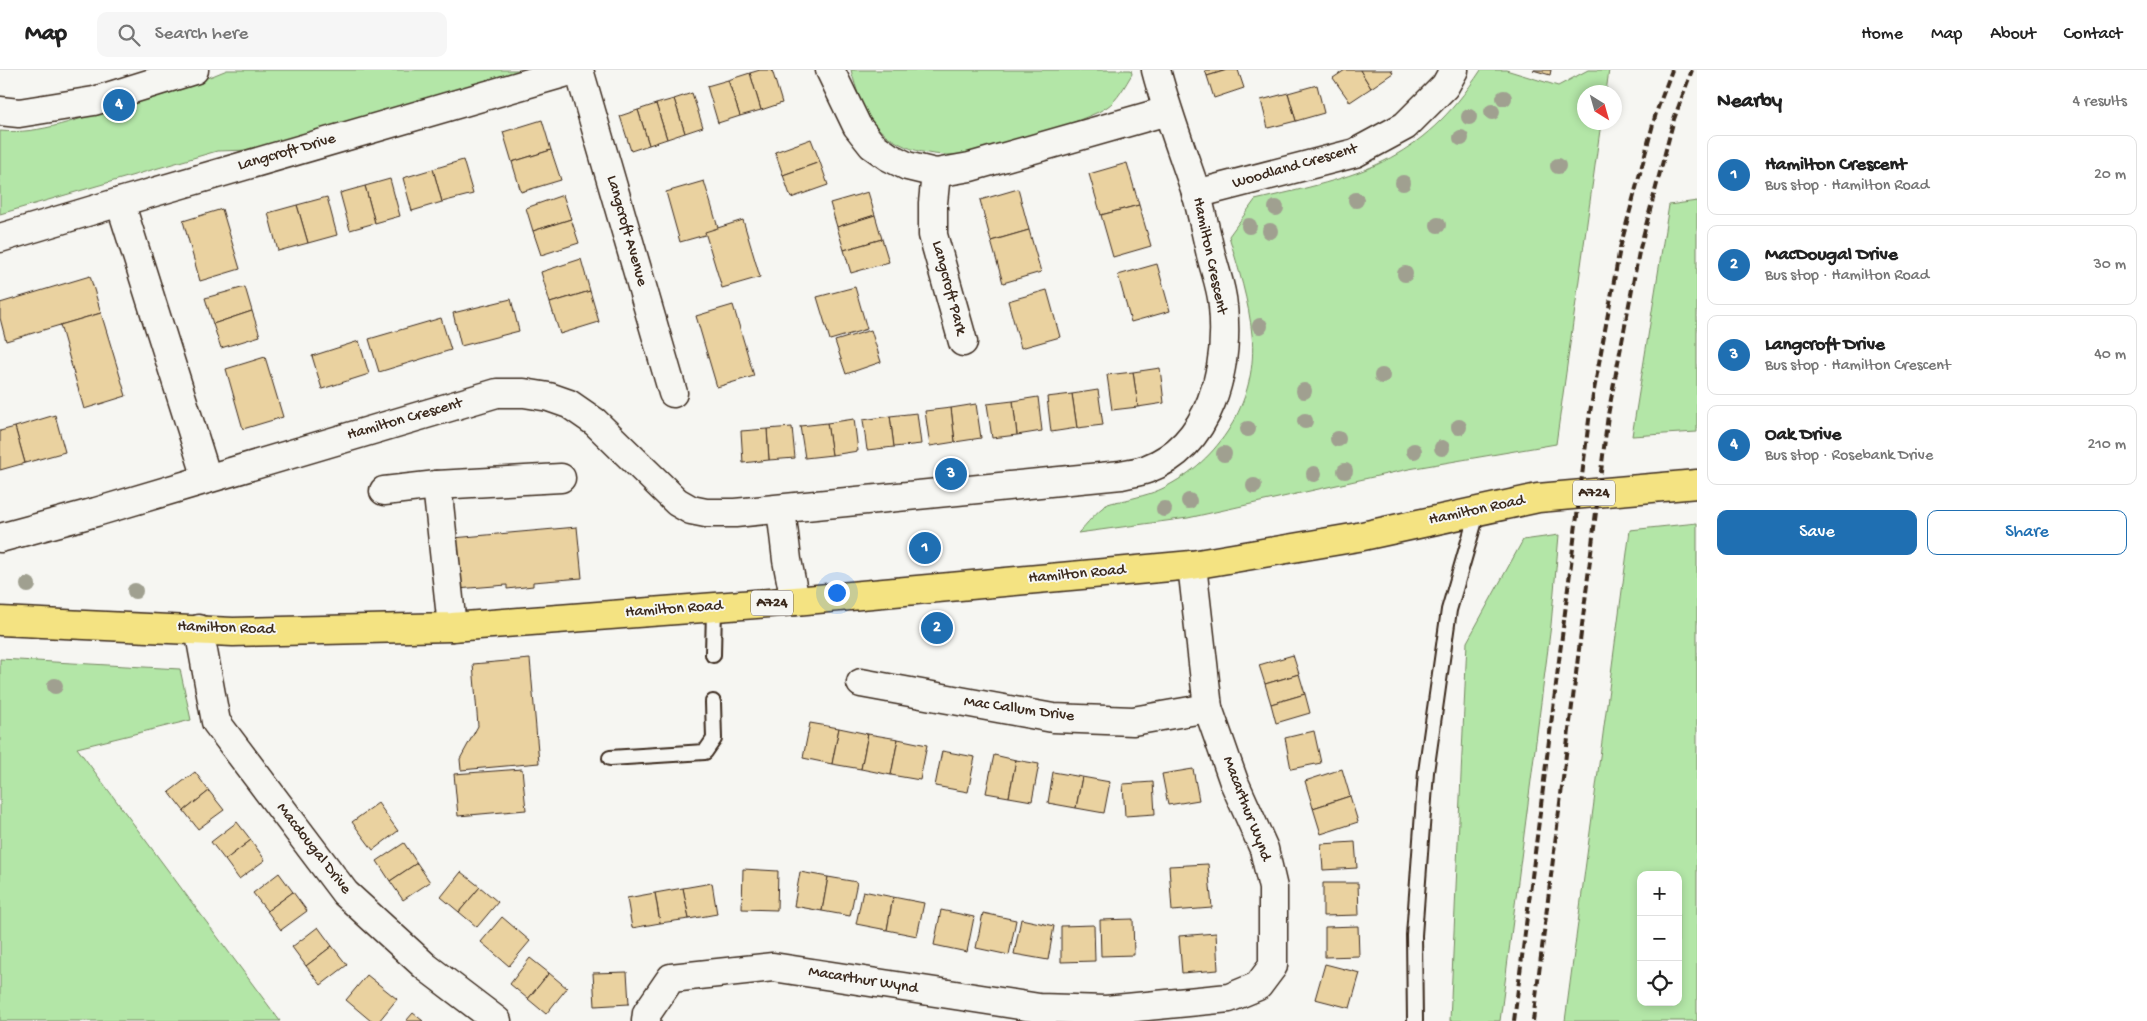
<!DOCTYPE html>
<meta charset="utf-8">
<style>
:root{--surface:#fff;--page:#f6f6f6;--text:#222;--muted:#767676;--line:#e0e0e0;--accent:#1f6fb2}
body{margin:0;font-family:"Gochi Hand",sans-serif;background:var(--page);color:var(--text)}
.controls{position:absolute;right:15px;bottom:15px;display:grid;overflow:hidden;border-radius:10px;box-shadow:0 2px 8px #0003}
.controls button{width:45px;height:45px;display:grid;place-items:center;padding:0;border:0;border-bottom:1px solid var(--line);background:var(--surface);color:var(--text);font:25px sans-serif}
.compass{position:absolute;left:1577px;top:15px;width:45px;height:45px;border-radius:50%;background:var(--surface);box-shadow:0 2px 8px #0003;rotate:143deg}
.you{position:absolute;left:836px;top:522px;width:18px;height:18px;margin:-12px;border:4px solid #fff;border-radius:50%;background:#1a73e8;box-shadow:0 0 0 8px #1a73e833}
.badge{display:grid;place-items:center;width:32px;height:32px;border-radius:50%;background:var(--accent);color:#fff;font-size:16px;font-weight:700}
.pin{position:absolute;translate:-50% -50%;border:2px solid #fff;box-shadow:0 1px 5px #0006}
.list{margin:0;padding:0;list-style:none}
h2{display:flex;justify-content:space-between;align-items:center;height:65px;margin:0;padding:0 20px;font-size:21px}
h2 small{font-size:16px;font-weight:400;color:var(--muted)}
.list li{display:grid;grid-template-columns:32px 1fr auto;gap:15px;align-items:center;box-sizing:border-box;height:80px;margin:0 10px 10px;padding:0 10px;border:1px solid var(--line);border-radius:10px}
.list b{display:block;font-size:19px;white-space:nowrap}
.list p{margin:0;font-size:16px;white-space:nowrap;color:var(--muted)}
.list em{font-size:16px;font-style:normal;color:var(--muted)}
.actions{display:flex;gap:10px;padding:15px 20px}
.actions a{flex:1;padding:11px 0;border:1px solid var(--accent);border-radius:10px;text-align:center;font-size:18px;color:var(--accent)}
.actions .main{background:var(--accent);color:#fff}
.icon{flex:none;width:28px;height:28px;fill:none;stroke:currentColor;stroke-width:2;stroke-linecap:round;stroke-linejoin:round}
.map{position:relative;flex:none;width:1697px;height:951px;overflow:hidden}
header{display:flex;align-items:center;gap:30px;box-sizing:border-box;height:70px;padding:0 25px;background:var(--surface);border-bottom:1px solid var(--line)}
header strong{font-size:24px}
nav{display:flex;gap:28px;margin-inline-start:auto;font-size:18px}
.search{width:350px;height:45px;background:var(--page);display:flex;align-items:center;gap:12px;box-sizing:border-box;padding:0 18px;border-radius:10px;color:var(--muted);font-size:19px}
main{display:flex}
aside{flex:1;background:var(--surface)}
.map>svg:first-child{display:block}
.green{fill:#b3e6a7;stroke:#778862;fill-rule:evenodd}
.building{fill:#ead2a0;stroke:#3b2a1e}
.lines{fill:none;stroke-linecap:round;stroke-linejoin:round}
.lane-casing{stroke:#3b2a1e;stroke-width:18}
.street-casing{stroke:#3b2a1e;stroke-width:31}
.primary-casing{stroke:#3b2a1e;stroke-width:31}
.lane{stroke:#f6f6f2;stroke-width:14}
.street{stroke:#f6f6f2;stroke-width:28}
.primary{stroke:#f4e382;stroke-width:28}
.rail{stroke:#3b2a1e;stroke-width:4;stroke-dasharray:8 4;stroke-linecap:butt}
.tree{fill:#a0a090}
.labels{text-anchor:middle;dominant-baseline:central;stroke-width:4;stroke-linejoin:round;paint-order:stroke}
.shield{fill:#f6f6f2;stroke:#73675e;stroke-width:1}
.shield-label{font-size:15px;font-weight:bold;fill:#3b2a1e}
.street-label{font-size:16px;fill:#3b2a1e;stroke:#f6f6f2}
</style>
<header>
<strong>Map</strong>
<div class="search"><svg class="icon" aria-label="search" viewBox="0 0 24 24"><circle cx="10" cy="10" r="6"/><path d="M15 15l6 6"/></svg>Search here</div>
<nav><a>Home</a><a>Map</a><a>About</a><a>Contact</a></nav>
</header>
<main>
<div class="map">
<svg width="1697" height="951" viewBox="0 0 1697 951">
<rect width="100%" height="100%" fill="#f6f6f2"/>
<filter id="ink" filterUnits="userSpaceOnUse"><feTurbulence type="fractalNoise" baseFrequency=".02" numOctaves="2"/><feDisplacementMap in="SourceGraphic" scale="10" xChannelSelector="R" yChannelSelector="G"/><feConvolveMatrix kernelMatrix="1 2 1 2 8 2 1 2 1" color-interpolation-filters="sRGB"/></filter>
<g filter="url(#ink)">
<!-- green -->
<g class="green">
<path d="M227 0H526L251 80 217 81 0 144V61C40 65 81 48 119 36 155 25 192 15 227 0Z"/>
<path d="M851 0H1131L1132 4C1126 14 1117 31 1107 37 1097 44 1083 48 1072 53 1019 75 943 104 890 68 866 52 858 26 851 0Z"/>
<path d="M1481 0H1506L1558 16 1588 0H1609L1606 22H1584V52L1601 53 1556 374 1409 399 1188 448 1078 463C1087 454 1097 440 1108 434 1113 432 1121 431 1126 430 1141 426 1156 423 1169 415 1223 386 1258 327 1252 265 1249 231 1238 198 1229 166L1255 130C1359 106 1419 94 1481 0Z"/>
<path d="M1697 131V362L1632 366 1669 135Z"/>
<path d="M1697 453V951H1565L1630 460ZM1641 805H1678V932H1641Z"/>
<path d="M1559 465 1551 555 1500 951H1450L1467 572 1523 470Z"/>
<path d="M0 589 180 599 191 650 77 678 280 951H0Z"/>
</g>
<!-- building -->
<g class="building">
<path d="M760 0H772L782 33 761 40 750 3Z"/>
<path d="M1205 0H1227L1207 6Z"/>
<path d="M1227 0H1238L1244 18 1214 28 1207 6Z"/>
<path d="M1345 0H1360L1371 18 1350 32 1333 8Z"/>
<path d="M1360 0H1391L1393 3 1371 18Z"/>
<path d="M1533 0H1551L1550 5Z"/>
<path d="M750 3 761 40 740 46 728 10Z"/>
<path d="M728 10 740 46 718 53 707 16Z"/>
<path d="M1317 15 1324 43 1296 51 1288 23Z"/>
<path d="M692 23 703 57 685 63 674 29Z"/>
<path d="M1288 23 1296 51 1268 58 1261 30Z"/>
<path d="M674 29 685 63 667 69 656 34Z"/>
<path d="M656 34 667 69 649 75 638 40Z"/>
<path d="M638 40 649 75 631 81 620 46Z"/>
<path d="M542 50 551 80 512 92 503 62Z"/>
<path d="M811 69 820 92 783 105 775 82Z"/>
<path d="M551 80 561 110 521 122 512 92Z"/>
<path d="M463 90 473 124 442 132 433 99Z"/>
<path d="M820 92 828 115 791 128 783 105Z"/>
<path d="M1127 93 1139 135 1101 145 1089 104Z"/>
<path d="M433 99 442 132 412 141 403 108Z"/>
<path d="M390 109 400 146 375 153 365 116Z"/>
<path d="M704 111 719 161 680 172 666 122Z"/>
<path d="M365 116 375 153 350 160 340 123Z"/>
<path d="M1018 119 1029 160 991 171 980 130Z"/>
<path d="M868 122 875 145 837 157 830 133Z"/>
<path d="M563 125 571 149 533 161 526 138Z"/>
<path d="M327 127 337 165 308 173 297 135Z"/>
<path d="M297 135 308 173 278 181 268 143Z"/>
<path d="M1139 135 1151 176 1113 187 1101 145Z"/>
<path d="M222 139 240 199 200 211 183 151Z"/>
<path d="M875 145 882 169 844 180 837 157Z"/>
<path d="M571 149 579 173 541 185 533 161Z"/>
<path d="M743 150 760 207 722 218 705 162Z"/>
<path d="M1029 160 1041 202 1003 213 991 171Z"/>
<path d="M882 169 889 192 851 203 844 180Z"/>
<path d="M581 189 590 221 550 233 541 202Z"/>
<path d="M1157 194 1170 241 1131 252 1118 205Z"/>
<path d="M90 206 101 243 6 271 0 248V233Z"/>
<path d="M245 217 252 241 213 254 205 228Z"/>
<path d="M855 217 867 259 830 270 817 227Z"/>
<path d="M1047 220 1060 267 1021 278 1008 231Z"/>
<path d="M590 221 599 252 560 264 550 233Z"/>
<path d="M511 229 519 261 461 276 453 243Z"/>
<path d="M733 235 754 306 717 317 696 246Z"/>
<path d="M252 241 260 266 221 278 213 254Z"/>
<path d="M101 243 126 326 84 339 60 255Z"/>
<path d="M441 248 451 280 379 302 369 269Z"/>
<path d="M871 260 881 292 846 304 835 271Z"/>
<path d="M359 271 369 304 322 319 312 286Z"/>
<path d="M265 287 283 347 243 359 226 299Z"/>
<path d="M1160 298 1164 333 1138 337 1133 302Z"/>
<path d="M1133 302 1138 337 1112 340 1107 305Z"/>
<path d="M1098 320 1103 355 1077 358 1072 324Z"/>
<path d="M1072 324 1077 358 1051 362 1047 327Z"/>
<path d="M1038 327 1042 361 1017 365 1013 331Z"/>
<path d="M1013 331 1017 365 992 368 987 334Z"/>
<path d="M976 334 981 368 955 372 951 338Z"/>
<path d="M951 338 955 372 930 376 925 341Z"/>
<path d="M917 343 921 374 894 377 890 346Z"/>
<path d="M55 345 65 382 25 393 15 357Z"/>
<path d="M890 346 894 377 867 380 863 350Z"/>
<path d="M854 349 858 381 832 385 827 353Z"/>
<path d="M827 353 832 385 805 388 800 356Z"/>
<path d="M15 357 25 393 0 400V361Z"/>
<path d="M792 357 795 388 769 390 767 359Z"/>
<path d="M767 359 769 390 743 393 741 361Z"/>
<path d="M577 457 582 508 533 512V516L507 519V515L457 519 453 468Z"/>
<path d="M1293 585 1299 604 1265 614 1259 595Z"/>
<path d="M530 589 539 693 461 700 460 689 478 656 473 594Z"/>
<path d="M1299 604 1305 624 1271 634 1265 614Z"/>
<path d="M1305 624 1310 643 1276 653 1271 634Z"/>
<path d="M810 653 839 658 832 694 803 688Z"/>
<path d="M839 658 868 664 861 699 832 694Z"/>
<path d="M1314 661 1321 693 1291 699 1285 668Z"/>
<path d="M868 664 898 669 891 705 861 699Z"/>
<path d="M898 669 927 675 920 710 891 705Z"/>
<path d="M942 681 975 687 968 722 935 716Z"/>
<path d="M994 685 1016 690 1009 727 986 723Z"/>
<path d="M1016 690 1039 694 1032 731 1009 727Z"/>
<path d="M522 699 526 740 458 746 454 704Z"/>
<path d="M1193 699 1199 730 1168 735 1162 704Z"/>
<path d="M1342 699 1350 726 1313 738 1305 711Z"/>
<path d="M195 702 209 721 184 741 169 722Z"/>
<path d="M1053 702 1082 707 1076 738 1048 733Z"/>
<path d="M1082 707 1110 712 1104 743 1076 738Z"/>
<path d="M1153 712 1155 744 1125 746 1123 714Z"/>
<path d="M209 721 224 740 198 759 184 741Z"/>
<path d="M1350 726 1358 752 1321 764 1313 738Z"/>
<path d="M378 733 398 761 373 780 352 752Z"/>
<path d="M237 752 251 770 225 790 211 772Z"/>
<path d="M251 770 265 790 239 809 225 790Z"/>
<path d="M1355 772 1357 798 1323 800 1321 774Z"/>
<path d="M404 773 417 793 390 811 377 791Z"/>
<path d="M417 793 430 812 403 830 390 811Z"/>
<path d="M1208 794 1212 838 1172 841 1169 796Z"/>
<path d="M743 799 778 801 777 840 742 839Z"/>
<path d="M461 802 480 817 459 842 441 827Z"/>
<path d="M800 802 828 807 822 841 794 836Z"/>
<path d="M279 803 293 822 267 841 253 823Z"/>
<path d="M828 807 857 812 850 846 822 841Z"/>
<path d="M712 813 717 844 689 849 683 818Z"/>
<path d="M1323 813H1358L1359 845 1323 846Z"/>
<path d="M480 817 498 832 477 857 459 842Z"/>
<path d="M683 818 689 849 660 853 655 823Z"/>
<path d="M863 821 893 827 887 860 856 854Z"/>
<path d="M293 822 307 841 281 860 267 841Z"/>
<path d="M655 823 660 853 632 858 627 828Z"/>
<path d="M893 827 924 833 917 866 887 860Z"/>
<path d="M941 840 974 847 967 882 934 875Z"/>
<path d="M983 843 1016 850 1009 885 976 878Z"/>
<path d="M502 847 530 871 509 896 481 872Z"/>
<path d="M1021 849 1054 856 1048 890 1014 884Z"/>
<path d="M1133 849 1134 885 1101 886 1100 850Z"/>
<path d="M1094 855 1095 891 1061 892V856Z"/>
<path d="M1358 856 1359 886 1325 887V857Z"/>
<path d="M318 857 332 876 306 896 292 877Z"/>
<path d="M1216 863 1218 900 1182 903 1179 866Z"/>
<path d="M332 876 347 895 321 915 306 896Z"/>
<path d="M530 888 549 903 528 929 510 914Z"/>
<path d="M1325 894 1360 903 1350 938 1315 929Z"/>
<path d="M627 902 629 934 595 936 593 903Z"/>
<path d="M549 903 567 918 546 944 528 929Z"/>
<path d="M367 905 397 929 379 951H371L346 930Z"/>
<path d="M413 943 423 951H406Z"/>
</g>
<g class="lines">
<defs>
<g id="lane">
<path d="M713 585 714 537"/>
<path d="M610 688 705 682 714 669 713 632"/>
<path d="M1415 951 1414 865 1426 702 1449 540 1478 440"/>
</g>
<g id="street">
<path d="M579 0 673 323"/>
<path d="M830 0 857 56 872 75 889 87 907 96 936 103 970 97 1167 41"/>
<path d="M0 41 19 43 94 31 194 0"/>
<path d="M936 103 933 133V165L963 272"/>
<path d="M1196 124 1355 83 1405 56 1445 16 1454 0"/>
<path d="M120 132 207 408"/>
<path d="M0 168 120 132 574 0"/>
<path d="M437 415 452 557"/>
<path d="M384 421 437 415 561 408"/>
<path d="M781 439 787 490 795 531"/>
<path d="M0 468 96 442 497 323H524L549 327 569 334 595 352 677 432 691 440 706 443H735L1121 405C1130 403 1139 402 1147 399 1211 375 1229 298 1223 236 1222 219 1215 201 1211 185 1206 164 1202 143 1196 122 1182 81 1167 42 1156 0"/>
<path d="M199 559 216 652 345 823 426 897 497 951"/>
<path d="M861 613 1053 648 1133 651 1208 638"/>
<path d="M646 951 647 943 671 908 773 897 1039 938 1106 940 1229 928 1258 916 1273 896V818L1264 779 1234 712 1208 638 1192 495"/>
</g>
<path id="primary" d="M0 551 233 562 452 557 795 531 1192 495 1358 467 1538 428 1697 414"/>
</defs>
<!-- lane casing -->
<use href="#lane" class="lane-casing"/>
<!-- street casing -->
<use href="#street" class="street-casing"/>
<!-- primary casing -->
<use href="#primary" class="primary-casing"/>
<!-- lane -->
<use href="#lane" class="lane"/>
<!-- street -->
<use href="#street" class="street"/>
<!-- primary -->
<use href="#primary" class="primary"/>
<!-- rail -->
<g class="rail">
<path d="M1514 951 1590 342 1620 178 1656 43 1672 0"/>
<path d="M1533 951 1608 345 1639 182 1674 49 1692 0"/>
</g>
</g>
<!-- trees -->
<g class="tree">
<circle cx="1504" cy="28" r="8"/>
<circle cx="1492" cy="42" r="8"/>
<circle cx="1469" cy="47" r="8"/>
<circle cx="1461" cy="68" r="8"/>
<circle cx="1558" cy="96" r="8"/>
<circle cx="1403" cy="113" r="8"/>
<circle cx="1356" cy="130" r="8"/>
<circle cx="1276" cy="138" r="8"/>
<circle cx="1438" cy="155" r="8"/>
<circle cx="1249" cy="156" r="8"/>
<circle cx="1270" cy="161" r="8"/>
<circle cx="1405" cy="204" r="8"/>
<circle cx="1260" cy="256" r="8"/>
<circle cx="1382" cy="306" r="8"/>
<circle cx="1304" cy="321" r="8"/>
<circle cx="1305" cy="351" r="8"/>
<circle cx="1459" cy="357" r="8"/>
<circle cx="1248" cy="359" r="8"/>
<circle cx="1338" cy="369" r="8"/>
<circle cx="1442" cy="378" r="8"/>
<circle cx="1414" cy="381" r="8"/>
<circle cx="1224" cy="384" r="8"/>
<circle cx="1345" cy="401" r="8"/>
<circle cx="1314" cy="404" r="8"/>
<circle cx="1254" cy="416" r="8"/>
<circle cx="1189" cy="431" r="8"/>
<circle cx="1164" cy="439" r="8"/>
<circle cx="28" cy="515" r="8"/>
<circle cx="135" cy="521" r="8"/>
<circle cx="55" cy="616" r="8"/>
</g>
</g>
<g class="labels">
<!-- shield labels -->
<g class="shield">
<rect x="1573" y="410.5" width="42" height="25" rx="4"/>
<rect x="751" y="520.5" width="42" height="25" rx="4"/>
</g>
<g class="shield-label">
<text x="1594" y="423">A724</text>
<text x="772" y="533">A724</text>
</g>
<!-- street labels -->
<g class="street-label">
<text transform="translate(287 83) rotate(-16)">Langcroft Drive</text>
<text transform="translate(1295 97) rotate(-16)">Woodland Crescent</text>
<text transform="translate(626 161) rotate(74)">Langcroft Avenue</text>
<text transform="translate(1209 186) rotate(78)">Hamilton Crescent</text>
<text transform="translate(948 218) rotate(75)">Langcroft Park</text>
<text transform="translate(405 350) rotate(-16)">Hamilton Crescent</text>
<text transform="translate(1477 441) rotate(-12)">Hamilton Road</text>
<text transform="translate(1077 505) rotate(-5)">Hamilton Road</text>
<text transform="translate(674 540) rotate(-4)">Hamilton Road</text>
<text transform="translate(226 559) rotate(2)">Hamilton Road</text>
<text transform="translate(1019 640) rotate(8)">Mac Callum Drive</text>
<text transform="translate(1246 739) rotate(69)">Macarthur Wynd</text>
<text transform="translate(313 779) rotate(52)">Macdougal Drive</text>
<text transform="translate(863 911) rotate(9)">Macarthur Wynd</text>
</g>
</g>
</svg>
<div class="controls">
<button>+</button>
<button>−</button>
<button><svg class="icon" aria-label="locate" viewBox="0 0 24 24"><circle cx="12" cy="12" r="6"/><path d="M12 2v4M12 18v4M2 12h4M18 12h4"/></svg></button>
</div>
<svg class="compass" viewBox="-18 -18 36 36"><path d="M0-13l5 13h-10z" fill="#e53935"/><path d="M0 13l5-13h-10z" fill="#767676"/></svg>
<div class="you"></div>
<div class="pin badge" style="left:925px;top:478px">1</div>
<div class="pin badge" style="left:937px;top:558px">2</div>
<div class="pin badge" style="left:951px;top:404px">3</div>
<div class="pin badge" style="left:119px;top:35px">4</div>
</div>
<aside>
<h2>Nearby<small>4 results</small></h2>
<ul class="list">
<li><span class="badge">1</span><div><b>Hamilton Crescent</b><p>Bus stop · Hamilton Road</p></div><em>20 m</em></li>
<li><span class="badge">2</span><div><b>MacDougal Drive</b><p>Bus stop · Hamilton Road</p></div><em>30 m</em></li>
<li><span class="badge">3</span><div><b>Langcroft Drive</b><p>Bus stop · Hamilton Crescent</p></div><em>40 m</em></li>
<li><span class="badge">4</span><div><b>Oak Drive</b><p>Bus stop · Rosebank Drive</p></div><em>210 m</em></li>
</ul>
<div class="actions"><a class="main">Save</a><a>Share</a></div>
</aside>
</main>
